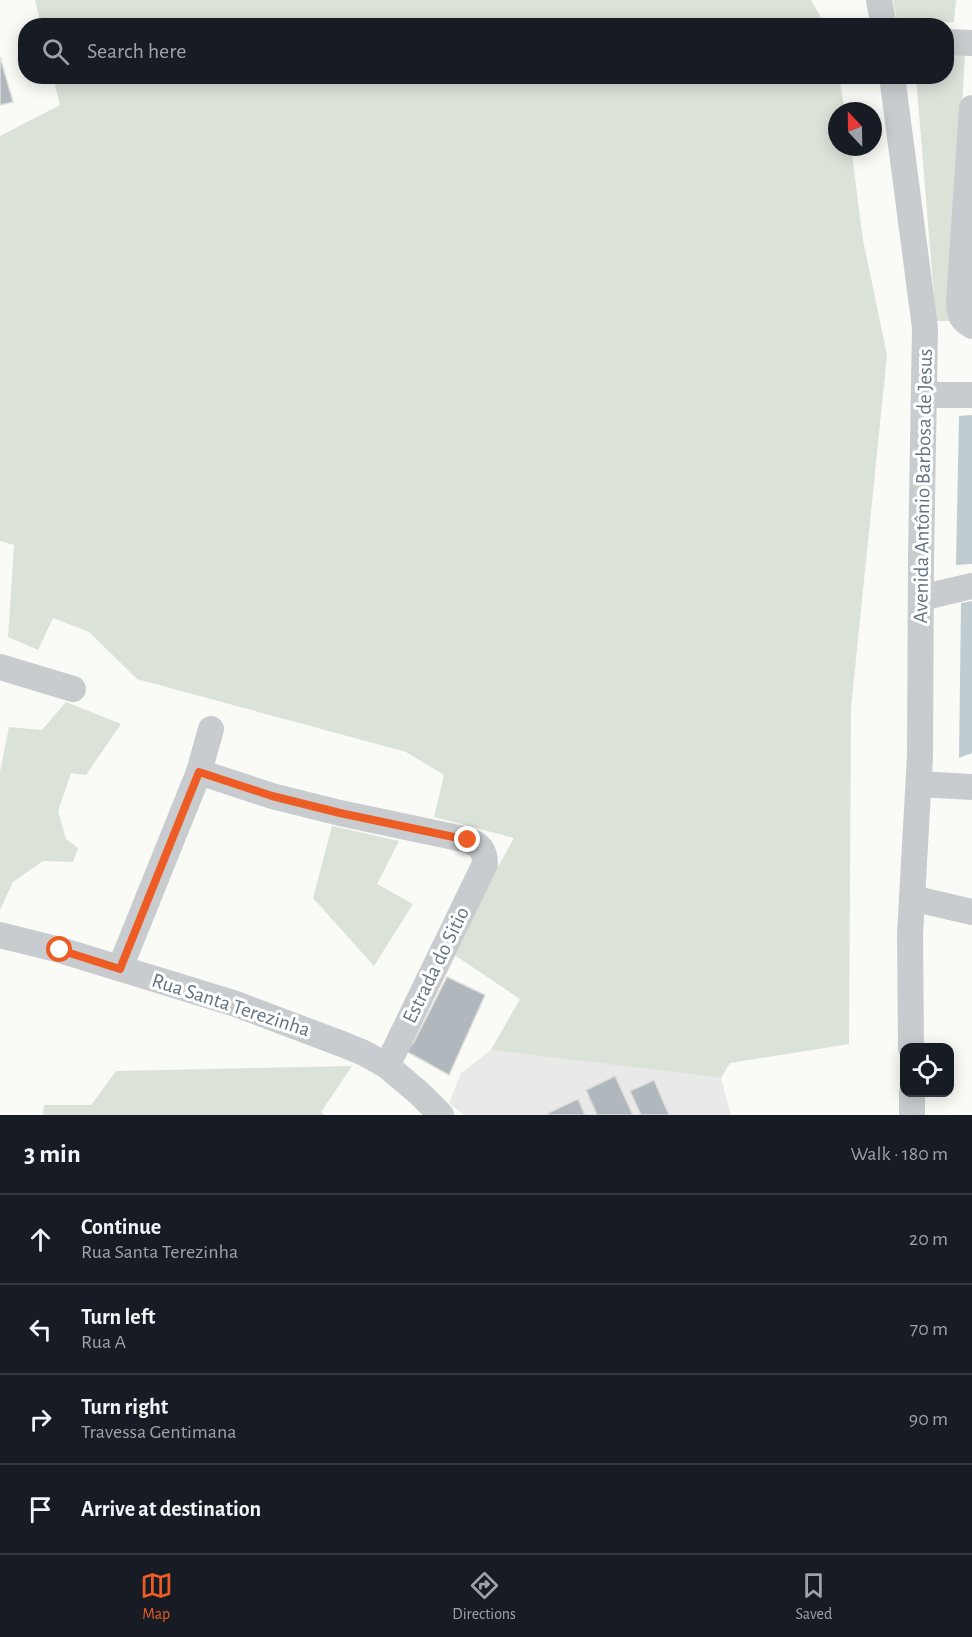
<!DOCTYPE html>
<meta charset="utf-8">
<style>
:root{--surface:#171b24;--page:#20242c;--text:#f1f3f6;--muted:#9ea1a6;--line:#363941;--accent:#ed5c24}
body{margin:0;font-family:"Alegreya Sans",sans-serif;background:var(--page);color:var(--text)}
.controls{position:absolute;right:18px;bottom:18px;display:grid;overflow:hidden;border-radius:12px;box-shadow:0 3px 15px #0003}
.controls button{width:54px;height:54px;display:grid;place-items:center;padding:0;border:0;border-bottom:2px solid var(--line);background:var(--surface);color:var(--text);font:30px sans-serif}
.compass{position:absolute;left:828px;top:102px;width:54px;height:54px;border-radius:50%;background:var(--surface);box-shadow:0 3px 15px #0003;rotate:338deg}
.stop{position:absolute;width:18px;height:18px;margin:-14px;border:4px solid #ed5c24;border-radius:50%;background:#fff}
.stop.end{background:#ed5c24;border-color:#fff;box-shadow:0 2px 6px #0008}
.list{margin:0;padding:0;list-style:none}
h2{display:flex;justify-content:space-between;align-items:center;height:78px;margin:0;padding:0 24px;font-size:26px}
h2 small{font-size:20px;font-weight:400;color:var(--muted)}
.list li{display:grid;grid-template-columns:39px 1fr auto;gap:18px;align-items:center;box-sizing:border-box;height:90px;padding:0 24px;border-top:2px solid var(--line)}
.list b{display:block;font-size:22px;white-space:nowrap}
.list p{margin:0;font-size:20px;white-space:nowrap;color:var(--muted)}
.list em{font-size:20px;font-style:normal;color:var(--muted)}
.icon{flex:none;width:33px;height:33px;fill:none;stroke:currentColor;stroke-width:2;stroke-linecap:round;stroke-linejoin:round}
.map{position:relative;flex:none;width:972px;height:1115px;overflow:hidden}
.search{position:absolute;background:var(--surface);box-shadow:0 3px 15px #0003;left:18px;right:18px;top:18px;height:66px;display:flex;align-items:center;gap:15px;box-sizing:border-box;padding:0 21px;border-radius:24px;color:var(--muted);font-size:22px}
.sheet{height:438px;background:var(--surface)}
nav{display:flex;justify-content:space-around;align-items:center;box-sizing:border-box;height:84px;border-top:2px solid var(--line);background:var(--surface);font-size:16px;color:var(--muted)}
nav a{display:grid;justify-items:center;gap:3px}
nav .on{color:var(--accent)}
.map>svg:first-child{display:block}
.built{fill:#e8e9e8}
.green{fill:#dbe2d8}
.water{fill:#c1ccd1}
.building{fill:#b0b8be;stroke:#dcdcd9;stroke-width:1.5}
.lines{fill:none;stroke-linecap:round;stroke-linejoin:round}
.minor{stroke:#c8cccf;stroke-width:26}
.route{stroke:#ed5c24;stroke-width:8}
.labels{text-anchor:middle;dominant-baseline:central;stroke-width:6;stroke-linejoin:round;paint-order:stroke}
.street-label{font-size:21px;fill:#637484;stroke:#fff}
</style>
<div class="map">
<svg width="972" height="1115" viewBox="0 0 972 1115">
<rect width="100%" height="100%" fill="#fafaf7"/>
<!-- built -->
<path class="built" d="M491 1050 721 1078 731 1115H464L449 1103 461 1073Z"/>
<!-- green -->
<g class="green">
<path d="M35 0H811L825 25 41 26Z"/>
<path d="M893 0H956L954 22 898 25Z"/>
<path d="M947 52H965L951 321H936L916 77 946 76Z"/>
<path d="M53 77H839L845 111H837V147H851L863 240 887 355 851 708 849 1044 730 1063 721 1078 491 1050 520 999 450 952 514 838 434 817 444 775 406 752 137 679 89 632 53 618 38 650 8 637 14 545 0 541V136L60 105Z"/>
<path d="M66 702 121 724 86 775 71 773 58 811 66 839 78 848 73 862 43 861 13 882 0 910V772L9 727 42 730Z"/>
<path d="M332 826 399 841 377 884 413 904 374 966 313 898Z"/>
<path d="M352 1066 321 1112 324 1115H43L44 1105H91L116 1071Z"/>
</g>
<!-- water -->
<g class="water">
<path d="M972 415V564L956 565 959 416Z"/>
<path d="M972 601V753L959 758 961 603Z"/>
</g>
<!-- building -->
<g class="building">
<path d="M0 57 13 102 0 105Z"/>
<path d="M447 977 485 995 449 1075 406 1051 414 1042Z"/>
<path d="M615 1076 633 1115H597L586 1090Z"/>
<path d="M654 1080 669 1115H641L630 1091Z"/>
<path d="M578 1099 585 1115H549L548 1113Z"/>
</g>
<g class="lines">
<!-- minor -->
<g class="minor">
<path d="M879 0 884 26"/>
<path d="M946 42 972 43"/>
<path d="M892 76 925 328 921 559 920 756 910 934 911 1048"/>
<path d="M972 108 959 302C960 315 960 319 972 326"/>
<path d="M925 395H972"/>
<path d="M921 598 972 586"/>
<path d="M0 667 73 689"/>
<path d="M199 772 272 796 340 813 468 840C480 845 485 850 485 864L387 1066"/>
<path d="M919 784 972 787"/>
<path d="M912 898 972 912"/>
<path d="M0 935 60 950 233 1003 342 1044 364 1053 387 1066 419 1093 441 1115"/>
<path d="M120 968 199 772 211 729"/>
<path d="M912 1092V1115"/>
</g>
</g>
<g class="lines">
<!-- route -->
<path class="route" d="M60 950 120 969 199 772 272 796 340 813 468 840"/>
</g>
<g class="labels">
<!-- street labels -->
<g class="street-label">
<text transform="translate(923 486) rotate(-89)">Avenida Antônio Barbosa de Jesus</text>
<text transform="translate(436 965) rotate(-64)">Estrada do Sitio</text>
<text transform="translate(231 1005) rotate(18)">Rua Santa Terezinha</text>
</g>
</g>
</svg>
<div class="controls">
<button><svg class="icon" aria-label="locate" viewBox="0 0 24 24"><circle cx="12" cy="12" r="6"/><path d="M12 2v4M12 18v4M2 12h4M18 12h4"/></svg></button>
</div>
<svg class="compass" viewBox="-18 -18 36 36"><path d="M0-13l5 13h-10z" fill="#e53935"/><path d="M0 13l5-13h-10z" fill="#9ea1a6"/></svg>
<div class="stop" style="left:60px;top:950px"></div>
<div class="stop end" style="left:468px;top:840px"></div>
<div class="search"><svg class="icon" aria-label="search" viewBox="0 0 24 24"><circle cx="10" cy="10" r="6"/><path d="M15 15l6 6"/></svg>Search here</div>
</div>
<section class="sheet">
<h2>3 min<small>Walk · 180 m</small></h2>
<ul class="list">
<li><svg class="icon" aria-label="ahead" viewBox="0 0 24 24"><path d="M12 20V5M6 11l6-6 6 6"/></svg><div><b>Continue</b><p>Rua Santa Terezinha</p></div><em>20 m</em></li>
<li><svg class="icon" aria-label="left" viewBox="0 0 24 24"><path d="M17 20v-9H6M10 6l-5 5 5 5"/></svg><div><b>Turn left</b><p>Rua A</p></div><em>70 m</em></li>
<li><svg class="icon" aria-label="right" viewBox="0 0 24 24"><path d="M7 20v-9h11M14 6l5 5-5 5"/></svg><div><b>Turn right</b><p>Travessa Gentimana</p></div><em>90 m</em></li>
<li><svg class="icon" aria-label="arrive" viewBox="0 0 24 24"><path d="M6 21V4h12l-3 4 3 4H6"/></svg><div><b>Arrive at destination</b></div></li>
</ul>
</section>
<nav>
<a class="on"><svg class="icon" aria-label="map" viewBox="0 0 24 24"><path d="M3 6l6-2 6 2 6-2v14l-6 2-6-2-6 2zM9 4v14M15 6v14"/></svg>Map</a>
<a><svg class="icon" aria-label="directions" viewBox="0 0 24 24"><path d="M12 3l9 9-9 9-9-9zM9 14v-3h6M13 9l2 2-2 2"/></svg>Directions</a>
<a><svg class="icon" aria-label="saved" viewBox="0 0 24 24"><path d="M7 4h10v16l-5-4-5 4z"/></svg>Saved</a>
</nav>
